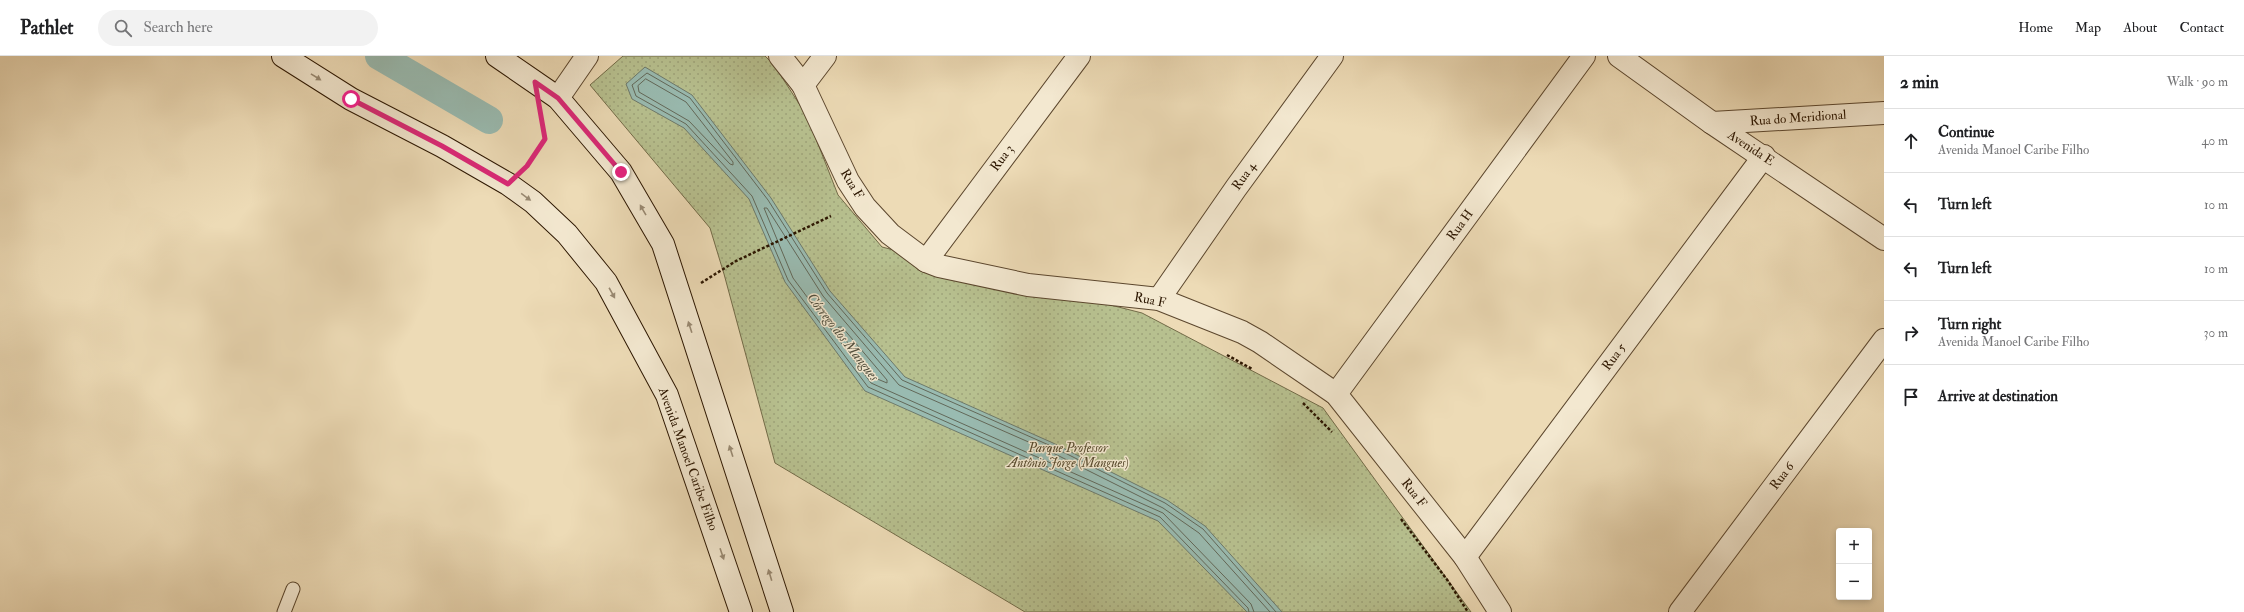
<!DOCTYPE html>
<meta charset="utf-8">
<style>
:root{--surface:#fff;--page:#f2f2f2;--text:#202124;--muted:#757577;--line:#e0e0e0}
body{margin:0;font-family:"IM FELL Double Pica",serif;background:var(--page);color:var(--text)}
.controls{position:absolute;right:12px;bottom:12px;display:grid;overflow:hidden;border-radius:4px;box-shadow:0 2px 6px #0003}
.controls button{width:36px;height:36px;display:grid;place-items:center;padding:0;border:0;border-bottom:1px solid var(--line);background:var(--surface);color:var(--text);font:20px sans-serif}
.stop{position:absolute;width:12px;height:12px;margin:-9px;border:3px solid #db2777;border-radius:50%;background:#fff}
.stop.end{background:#db2777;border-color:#fff;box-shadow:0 1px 4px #0008}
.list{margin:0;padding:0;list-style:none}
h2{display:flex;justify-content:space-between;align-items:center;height:52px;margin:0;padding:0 16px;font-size:17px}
h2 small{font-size:13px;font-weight:400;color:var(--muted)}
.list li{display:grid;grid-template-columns:26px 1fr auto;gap:12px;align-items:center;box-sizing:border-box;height:64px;padding:0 16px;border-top:1px solid var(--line)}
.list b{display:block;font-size:15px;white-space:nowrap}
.list p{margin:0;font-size:13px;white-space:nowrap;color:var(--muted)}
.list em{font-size:13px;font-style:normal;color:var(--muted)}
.icon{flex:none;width:22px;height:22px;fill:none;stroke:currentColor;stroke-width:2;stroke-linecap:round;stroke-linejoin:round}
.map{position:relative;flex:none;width:1884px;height:556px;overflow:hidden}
header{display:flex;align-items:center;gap:24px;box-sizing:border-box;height:56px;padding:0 20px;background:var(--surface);border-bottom:1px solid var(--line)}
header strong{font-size:19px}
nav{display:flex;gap:22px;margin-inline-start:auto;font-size:14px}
.search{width:280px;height:36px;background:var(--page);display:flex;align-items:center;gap:10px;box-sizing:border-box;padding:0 14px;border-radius:22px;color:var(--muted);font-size:15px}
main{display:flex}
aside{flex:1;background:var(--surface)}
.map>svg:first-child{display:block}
.park{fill:url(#park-dots);stroke:#726b48}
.water{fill:#99bbb1;stroke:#6d796b}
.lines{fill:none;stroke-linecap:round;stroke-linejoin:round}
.shore{stroke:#626859;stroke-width:1}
.canal{stroke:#99bbb1;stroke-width:28}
.service-casing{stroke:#5c472e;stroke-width:15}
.minor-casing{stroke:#5c472e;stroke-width:24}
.secondary-casing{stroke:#2c1601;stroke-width:24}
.path{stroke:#2c1601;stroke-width:2.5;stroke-dasharray:3 2;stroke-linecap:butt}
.service{stroke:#f3e8d0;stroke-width:13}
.minor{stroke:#f3e8d0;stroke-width:22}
.secondary{stroke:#f3e8d0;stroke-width:22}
.oneway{fill:#998a73}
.route{stroke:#db2777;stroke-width:5}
.labels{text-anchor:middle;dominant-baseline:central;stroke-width:3;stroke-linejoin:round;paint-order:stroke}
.street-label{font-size:13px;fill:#2c1601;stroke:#f3e8d0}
.park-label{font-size:13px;font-style:italic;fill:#56492c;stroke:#f3e8d0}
.water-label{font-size:14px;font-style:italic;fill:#52503f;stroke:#f3e8d0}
</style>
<header>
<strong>Pathlet</strong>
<div class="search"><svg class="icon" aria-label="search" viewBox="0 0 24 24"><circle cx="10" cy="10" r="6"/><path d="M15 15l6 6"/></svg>Search here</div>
<nav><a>Home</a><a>Map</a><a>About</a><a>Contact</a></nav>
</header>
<main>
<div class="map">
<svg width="1884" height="556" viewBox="0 0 1884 556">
<defs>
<pattern id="park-dots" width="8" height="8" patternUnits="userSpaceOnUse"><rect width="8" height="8" fill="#b7c08f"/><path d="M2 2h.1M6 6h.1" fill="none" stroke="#9ea47a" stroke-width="1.8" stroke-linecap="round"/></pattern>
</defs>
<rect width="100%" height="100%" fill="#eddbb6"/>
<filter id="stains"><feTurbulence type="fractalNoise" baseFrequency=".005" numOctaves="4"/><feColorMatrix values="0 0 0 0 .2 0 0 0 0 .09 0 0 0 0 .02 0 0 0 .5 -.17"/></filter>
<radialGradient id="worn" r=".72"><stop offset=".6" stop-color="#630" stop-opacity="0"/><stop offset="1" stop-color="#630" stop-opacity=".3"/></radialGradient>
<!-- park -->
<path class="park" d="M623 0H765L774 9 807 60 838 139 882 191 1142 257 1323 352 1471 556H1025L775 407 724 218 710 172 590 29Z"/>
<!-- water -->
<path class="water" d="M645 11 692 39 771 142 830 235 905 321 1053 387 1167 444 1205 470 1282 556H1247L1158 465 865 335 785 226 749 143 684 72 632 43 626 28Z"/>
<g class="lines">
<!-- shore -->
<g class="shore">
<path d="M646 23 686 46 733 106V109L730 108 689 65 639 36 638 30Z"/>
<path d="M839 271H842L887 324V327L875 322 838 274Z"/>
<path d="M1249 556 1248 552 1160 461 868 331 788 224 752 140 686 68 636 40 632 29 647 17 690 42 768 144 827 237 902 324 1051 390 1165 447 1203 473 1276 556"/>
<path d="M1254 556 1251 548 1163 457 871 327 793 222 764 152H767L823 240 899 329 1049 395 1163 452 1199 477 1270 556"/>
</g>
<!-- canal -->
<path class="canal" d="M379 0 489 64"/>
<defs>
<path id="service" d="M284 556 293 533"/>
<g id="minor">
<path d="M780 0 803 29 848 125 865 151 890 178 926 205 939 210 1028 229 1159 243 1242 276 1260 286 1336 338 1465 501 1500 556"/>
<path d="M1619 0 1712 67 1884 183"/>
<path d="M803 29 825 0"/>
<path d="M558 42 587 0"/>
<path d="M1712 67 1884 57"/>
<path d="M926 205 1079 0"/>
<path d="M1159 243 1236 132 1332 0"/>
<path d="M1336 338 1584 0"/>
<path d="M1465 501 1764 100"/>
<path d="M1680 556 1884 284"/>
</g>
<g id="secondary">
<path d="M283 0 351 43 442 90 508 128 533 146 567 178 606 226 667 339 741 556"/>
<path d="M497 0 558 42 621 116 663 188 782 556"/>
</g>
</defs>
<!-- service casing -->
<use href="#service" class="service-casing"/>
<!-- minor casing -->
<use href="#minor" class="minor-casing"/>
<!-- secondary casing -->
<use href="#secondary" class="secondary-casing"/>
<!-- path -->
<g class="path">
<path d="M526 111 545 83 542 63"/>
<path d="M701 227 736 205 831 160"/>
<path d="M1227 299 1252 313"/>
<path d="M1303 347 1332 376"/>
<path d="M1401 463 1448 525 1468 556"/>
</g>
<!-- service -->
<use href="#service" class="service"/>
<!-- minor -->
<use href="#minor" class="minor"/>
<!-- secondary -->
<use href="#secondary" class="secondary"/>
</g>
<!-- one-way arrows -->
<defs><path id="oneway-solid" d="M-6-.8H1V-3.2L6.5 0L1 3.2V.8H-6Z"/></defs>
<g class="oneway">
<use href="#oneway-solid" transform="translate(316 21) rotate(32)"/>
<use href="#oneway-solid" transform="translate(526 141) rotate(36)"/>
<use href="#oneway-solid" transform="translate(643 154) rotate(-120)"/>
<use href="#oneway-solid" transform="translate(612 237) rotate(61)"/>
<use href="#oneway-solid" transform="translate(690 271) rotate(-108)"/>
<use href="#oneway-solid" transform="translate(731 395) rotate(-108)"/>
<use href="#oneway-solid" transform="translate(722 498) rotate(71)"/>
<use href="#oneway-solid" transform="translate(770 519) rotate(-107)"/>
</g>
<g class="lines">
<!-- route -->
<path class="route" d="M351 43 442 90 508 128 527 110 545 83 535 26 558 42 621 116"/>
</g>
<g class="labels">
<!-- street labels -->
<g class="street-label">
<text transform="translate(1798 62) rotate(-4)">Rua do Meridional</text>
<text transform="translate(1751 92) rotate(33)">Avenida E</text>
<text transform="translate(1002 102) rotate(-53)">Rua 3</text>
<text transform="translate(1244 120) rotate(-54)">Rua 4</text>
<text transform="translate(852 128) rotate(59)">Rua F</text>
<text transform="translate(1460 169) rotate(-54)">Rua H</text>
<text transform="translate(1150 244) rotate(11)">Rua F</text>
<text transform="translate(1614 301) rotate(-53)">Rua 5</text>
<text transform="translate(688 403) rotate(70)">Avenida Manoel Caribe Filho</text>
<text transform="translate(1782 420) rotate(-53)">Rua 6</text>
<text transform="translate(1414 437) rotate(52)">Rua F</text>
</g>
<!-- park labels -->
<g class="park-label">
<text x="1068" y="392">Parque Professor<tspan x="1068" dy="15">Antônio Jorge (Mangues)</tspan></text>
</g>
<!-- water labels -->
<g class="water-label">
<text transform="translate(843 281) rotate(52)">Córrego dos Mangues</text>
</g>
</g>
<rect width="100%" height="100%" filter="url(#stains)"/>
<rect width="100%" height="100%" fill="url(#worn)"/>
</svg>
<div class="controls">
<button>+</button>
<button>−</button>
</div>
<div class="stop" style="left:351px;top:43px"></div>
<div class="stop end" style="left:621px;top:116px"></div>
</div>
<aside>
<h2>2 min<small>Walk · 90 m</small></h2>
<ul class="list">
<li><svg class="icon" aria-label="ahead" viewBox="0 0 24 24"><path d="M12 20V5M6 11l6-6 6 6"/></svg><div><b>Continue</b><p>Avenida Manoel Caribe Filho</p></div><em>40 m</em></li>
<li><svg class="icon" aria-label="left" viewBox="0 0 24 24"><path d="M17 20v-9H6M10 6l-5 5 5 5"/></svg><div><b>Turn left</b></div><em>10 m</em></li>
<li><svg class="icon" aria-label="left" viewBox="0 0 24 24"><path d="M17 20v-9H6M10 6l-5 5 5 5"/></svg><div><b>Turn left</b></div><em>10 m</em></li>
<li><svg class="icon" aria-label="right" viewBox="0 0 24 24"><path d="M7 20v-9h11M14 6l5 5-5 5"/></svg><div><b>Turn right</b><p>Avenida Manoel Caribe Filho</p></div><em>30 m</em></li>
<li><svg class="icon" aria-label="arrive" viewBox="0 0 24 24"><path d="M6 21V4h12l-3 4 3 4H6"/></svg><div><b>Arrive at destination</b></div></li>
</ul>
</aside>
</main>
